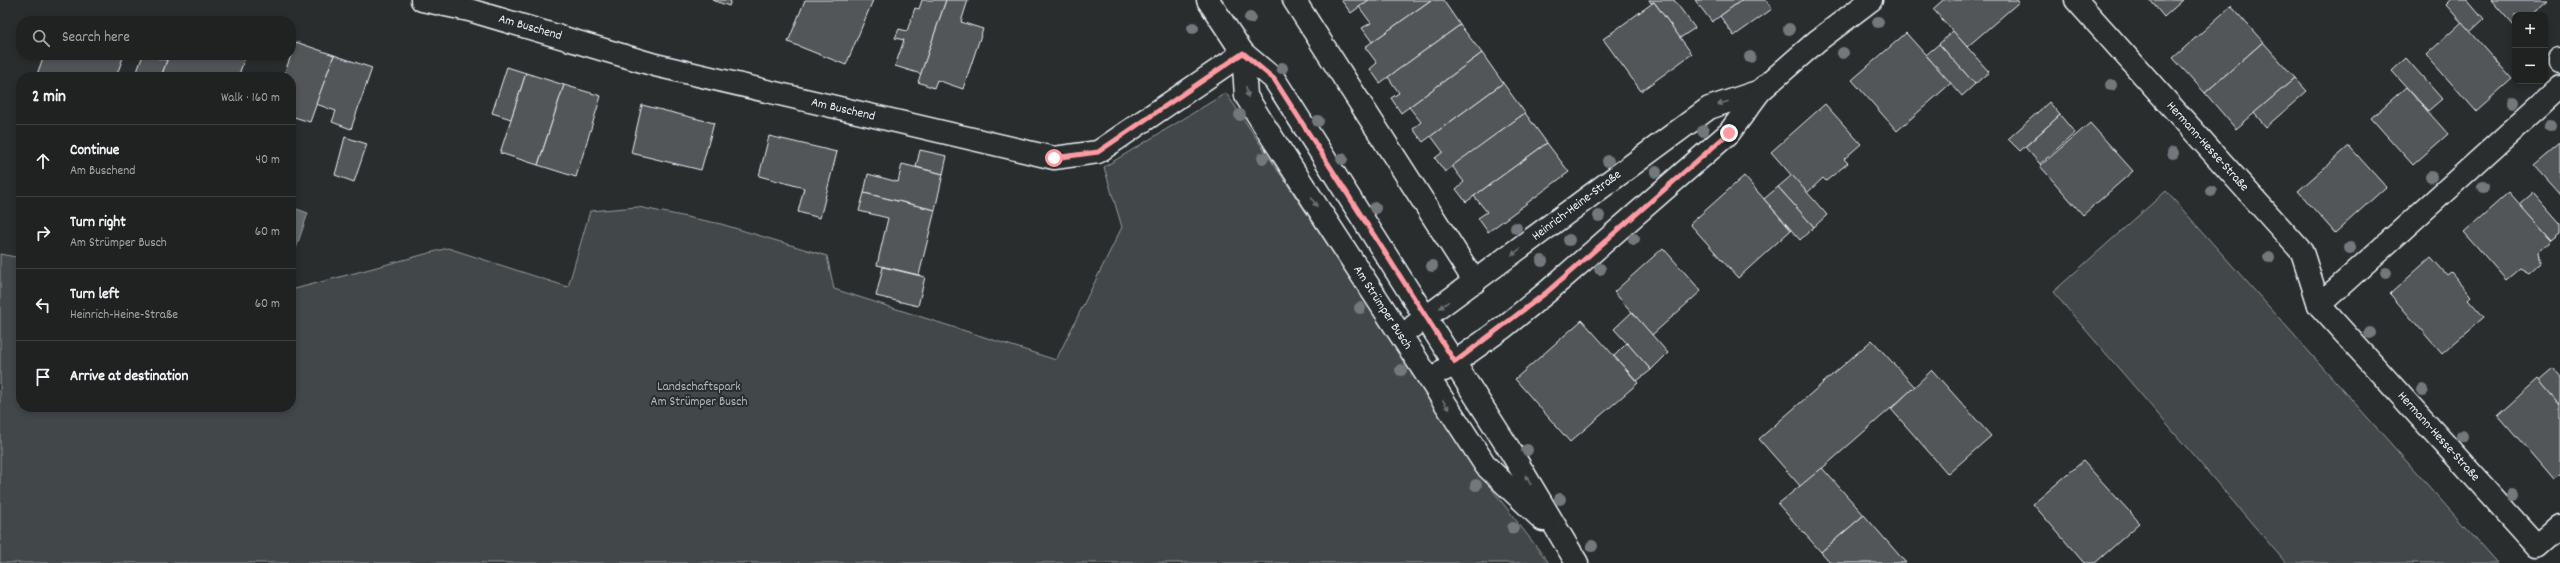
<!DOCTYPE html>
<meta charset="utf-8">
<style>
:root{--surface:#202222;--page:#282a2a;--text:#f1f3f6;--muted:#a2a4a5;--line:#3d3f40}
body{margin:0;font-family:Dekko,sans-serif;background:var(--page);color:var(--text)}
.controls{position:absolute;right:12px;top:12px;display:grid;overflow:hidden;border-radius:8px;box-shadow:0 2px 6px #0003}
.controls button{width:36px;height:36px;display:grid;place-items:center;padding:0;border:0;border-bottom:1px solid var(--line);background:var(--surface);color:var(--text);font:20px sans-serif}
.stop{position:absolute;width:12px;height:12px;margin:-9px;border:3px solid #ff9aa2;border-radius:50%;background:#fff}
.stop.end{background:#ff9aa2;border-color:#fff;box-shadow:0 1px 4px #0008}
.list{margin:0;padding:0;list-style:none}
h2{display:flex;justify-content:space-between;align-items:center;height:52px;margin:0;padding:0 16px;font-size:17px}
h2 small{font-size:13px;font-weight:400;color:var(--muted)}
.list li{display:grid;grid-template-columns:26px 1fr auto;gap:12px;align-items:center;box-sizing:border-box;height:72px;padding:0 16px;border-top:1px solid var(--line)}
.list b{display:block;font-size:15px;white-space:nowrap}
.list p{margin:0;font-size:13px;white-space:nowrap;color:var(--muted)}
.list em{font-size:13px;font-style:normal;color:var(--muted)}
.icon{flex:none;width:22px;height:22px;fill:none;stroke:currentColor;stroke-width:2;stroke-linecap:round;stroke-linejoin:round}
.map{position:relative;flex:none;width:2560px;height:563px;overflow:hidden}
.search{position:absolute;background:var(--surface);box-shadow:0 2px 6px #0003;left:16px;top:16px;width:280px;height:44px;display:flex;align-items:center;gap:10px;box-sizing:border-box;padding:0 14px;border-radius:16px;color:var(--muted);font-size:15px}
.panel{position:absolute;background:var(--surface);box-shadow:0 2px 6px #0003;left:16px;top:72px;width:280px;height:340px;border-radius:16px}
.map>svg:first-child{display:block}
.green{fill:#424648;stroke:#959ca0}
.water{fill:#63686b;stroke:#989fa3}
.building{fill:#535759;stroke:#e8f1f8}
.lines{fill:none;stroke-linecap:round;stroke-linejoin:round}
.minor-casing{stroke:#e8f1f8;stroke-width:25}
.minor{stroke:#2a2d2e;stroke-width:22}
.tree{fill:#73787b}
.oneway{fill:#6c7275}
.route{stroke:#ff9aa2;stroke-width:5}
.labels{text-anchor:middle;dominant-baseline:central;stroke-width:4;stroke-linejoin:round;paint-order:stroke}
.street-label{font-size:13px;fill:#e8f1f8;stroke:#2a2d2e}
.park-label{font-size:13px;fill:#aeb5ba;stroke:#2a2d2e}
</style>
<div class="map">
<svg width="2560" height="563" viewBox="0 0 2560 563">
<rect width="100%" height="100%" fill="#2a2d2e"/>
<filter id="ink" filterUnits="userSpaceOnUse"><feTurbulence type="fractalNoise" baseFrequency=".025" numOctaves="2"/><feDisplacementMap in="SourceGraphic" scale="8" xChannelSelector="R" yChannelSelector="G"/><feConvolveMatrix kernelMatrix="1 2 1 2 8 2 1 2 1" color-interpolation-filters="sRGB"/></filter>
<g filter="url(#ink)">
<!-- green -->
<g class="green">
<path d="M1226 93 1488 484 1549 563H0V254L21 258V407H291V290L448 248 568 287 590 211 638 207 721 224 827 256 834 289 1056 360 1122 227 1104 167Z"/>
<path d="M2166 191 2497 563H2286L2053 292Z"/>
</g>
<!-- water -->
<path class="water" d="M291 207 308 213 293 257H291Z"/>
<!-- building -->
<g class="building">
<path d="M712 0H731L729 6Z"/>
<path d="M805 0H873L846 65 788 42Z"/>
<path d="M922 0H946L921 74 895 66 904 40 895 38 899 29 907 31 915 8 919 9Z"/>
<path d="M946 0H968L961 22 983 29 963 89 937 80 934 88 918 82Z"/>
<path d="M1341 0H1369L1351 13Z"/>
<path d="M1369 0H1431L1372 42 1362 28 1371 23 1359 7Z"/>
<path d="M1431 0H1443L1460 25 1380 83 1370 69 1377 63 1365 47Z"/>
<path d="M1649 0H1674L1695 28 1680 38 1654 2 1651 3Z"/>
<path d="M1695 0H1742L1712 22Z"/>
<path d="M1742 0H1766L1772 9 1734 36 1720 16Z"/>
<path d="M1943 0H2017L2019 2 1967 47 1933 9Z"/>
<path d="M2150 0H2183L2164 17Z"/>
<path d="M2451 0H2468L2484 19 2470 32 2446 5Z"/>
<path d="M2491 0H2548L2531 15H2515V27Z"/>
<path d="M1654 2 1692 54 1641 91 1603 39Z"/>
<path d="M2231 6 2263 42 2205 93 2173 58Z"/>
<path d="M2462 22 2512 79 2476 111 2426 55Z"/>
<path d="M1460 25 1482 53 1401 113 1391 98 1399 93 1388 77Z"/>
<path d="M1953 31 1989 72 1975 84 1939 44Z"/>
<path d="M1906 33 1951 83 1897 131 1852 80Z"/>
<path d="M296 42 334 55 310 122 291 116V77H283Z"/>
<path d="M2263 42 2295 78 2236 129 2205 93Z"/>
<path d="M1939 44 1975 84 1962 96 1926 55Z"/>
<path d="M1482 53 1503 83 1423 142 1413 129 1421 122 1409 107Z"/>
<path d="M44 55H124L116 77H36Z"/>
<path d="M143 55 167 60 161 77H135Z"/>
<path d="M169 55H246L238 77H161Z"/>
<path d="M334 55 372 68 351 129 332 122 336 111 316 104Z"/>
<path d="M2406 58 2442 99 2428 111 2392 71Z"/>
<path d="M507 67 526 73 511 119 492 113Z"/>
<path d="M526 73 564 85 538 165 500 153Z"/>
<path d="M2295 78 2307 91 2266 127 2254 113Z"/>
<path d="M1503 83 1525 113 1445 172 1435 158 1443 152 1431 136Z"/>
<path d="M564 85 601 96 576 177 538 165Z"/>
<path d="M2406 87 2448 134 2413 165 2371 118Z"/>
<path d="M2049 102 2060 115 2020 151 2008 139Z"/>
<path d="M1825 104 1861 144 1844 159 1848 163 1826 181 1823 178 1807 193 1771 152Z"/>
<path d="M642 105 714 123 701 170 631 153Z"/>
<path d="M1525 113 1547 143 1466 202 1456 189 1464 182 1452 166Z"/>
<path d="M2060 115 2075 133 2040 164 2025 147Z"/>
<path d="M2090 123 2133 171 2083 215 2040 166Z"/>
<path d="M769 136 837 152 820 218 798 212 804 188 759 176Z"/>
<path d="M345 137 367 144 354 182 335 175Z"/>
<path d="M1547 143 1569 172 1488 232 1478 218 1487 212 1474 196Z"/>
<path d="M2560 144V195L2534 166Z"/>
<path d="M2349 146 2386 187 2335 233 2298 191Z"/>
<path d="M920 150 947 156 943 174 916 167Z"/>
<path d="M902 164 943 174 935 210 864 193 868 174 898 182Z"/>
<path d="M1792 175 1827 215 1814 227 1778 187Z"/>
<path d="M1744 176 1791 230 1738 278 1690 224Z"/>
<path d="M1778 187 1814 227 1800 240 1764 199Z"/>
<path d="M2509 192 2551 240 2538 252 2540 263 2529 273 2520 268 2506 280 2464 232Z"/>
<path d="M2533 192 2560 223V233L2551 240 2519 204Z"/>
<path d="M864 193 935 210 919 275 877 265 888 218 859 211Z"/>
<path d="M1663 248 1701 291 1652 335 1614 292Z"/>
<path d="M2431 257 2447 275 2451 272 2471 296 2468 299 2484 317 2442 354 2390 294Z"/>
<path d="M883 267 925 277 918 306 876 296Z"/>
<path d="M1632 312 1668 353 1651 370 1614 329Z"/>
<path d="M1582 320 1638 383 1570 442 1515 379Z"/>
<path d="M1872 340 1915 387 1801 487 1759 439Z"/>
<path d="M1627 343 1651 370 1637 381 1614 356Z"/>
<path d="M2553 369 2560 377V405L2539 381Z"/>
<path d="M1932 370 1991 436 1948 474 1891 409Z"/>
<path d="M2538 379 2560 405V473L2553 479 2498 415Z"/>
<path d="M2083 461 2140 523 2095 563H2084L2033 504Z"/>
<path d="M1822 468 1864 515 1821 552 1778 504Z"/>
<path d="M1864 515 1906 563H1831L1821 552Z"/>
</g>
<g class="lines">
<defs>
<g id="minor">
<path d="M422 0 469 10 655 65 1054 158 1098 152 1243 53"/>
<path d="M1208 0 1243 53 1274 79 1511 452 1577 563"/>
<path d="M1294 0 1475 282"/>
<path d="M2076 0 2302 252 2319 305 2537 546 2560 526"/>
<path d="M1243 53 1246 96 1264 125 1486 466 1543 520"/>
<path d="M2560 58V62"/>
<path d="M2319 305 2560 87"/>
<path d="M1414 326 1709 108 1760 91"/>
<path d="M1444 370 1504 327 1547 292 1729 133 1760 91 1817 41 1871 0"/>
</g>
</defs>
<!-- minor casing -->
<use href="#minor" class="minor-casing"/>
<!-- minor -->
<use href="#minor" class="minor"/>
</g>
<!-- trees -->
<g class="tree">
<circle cx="1250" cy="18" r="6"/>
<circle cx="1878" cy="22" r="6"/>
<circle cx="1193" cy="28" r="6"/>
<circle cx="1789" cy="29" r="6"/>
<circle cx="1843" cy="53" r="6"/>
<circle cx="1750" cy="57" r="6"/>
<circle cx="1282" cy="68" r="6"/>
<circle cx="2111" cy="85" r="6"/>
<circle cx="2514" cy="102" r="6"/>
<circle cx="1240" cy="115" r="6"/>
<circle cx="1318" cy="121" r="6"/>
<circle cx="2551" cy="125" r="6"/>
<circle cx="1703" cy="131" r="6"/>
<circle cx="2173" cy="153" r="6"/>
<circle cx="1263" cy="158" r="6"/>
<circle cx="1342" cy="159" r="6"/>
<circle cx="1608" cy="161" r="6"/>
<circle cx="1656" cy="172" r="6"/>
<circle cx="2431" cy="177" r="6"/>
<circle cx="2483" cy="187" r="6"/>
<circle cx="2211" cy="191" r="6"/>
<circle cx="1375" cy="208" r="6"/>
<circle cx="1599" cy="216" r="6"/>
<circle cx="1516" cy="228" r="6"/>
<circle cx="1634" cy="239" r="6"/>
<circle cx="1569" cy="240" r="6"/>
<circle cx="2350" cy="248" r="6"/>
<circle cx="2269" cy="257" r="6"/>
<circle cx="1542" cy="261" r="6"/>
<circle cx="1432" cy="266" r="6"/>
<circle cx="1600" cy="269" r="6"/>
<circle cx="2386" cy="273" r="6"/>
<circle cx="1360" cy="308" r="6"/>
<circle cx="2370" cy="333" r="6"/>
<circle cx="1401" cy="370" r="6"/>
<circle cx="2423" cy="390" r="6"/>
<circle cx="2462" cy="436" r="6"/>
<circle cx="1527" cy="450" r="6"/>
<circle cx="1476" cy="485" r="6"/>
<circle cx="2513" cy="495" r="6"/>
<circle cx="1560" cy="499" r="6"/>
<circle cx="1513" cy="528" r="6"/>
<circle cx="1592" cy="546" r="6"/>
</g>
<!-- one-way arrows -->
<defs><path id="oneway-solid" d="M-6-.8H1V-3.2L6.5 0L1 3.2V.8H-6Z"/></defs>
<g class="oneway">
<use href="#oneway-solid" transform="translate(1247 92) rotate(79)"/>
<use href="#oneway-solid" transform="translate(1723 103) rotate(162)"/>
<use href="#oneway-solid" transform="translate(1314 202) rotate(57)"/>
<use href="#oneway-solid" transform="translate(1516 252) rotate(143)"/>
<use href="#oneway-solid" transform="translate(1444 305) rotate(144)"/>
<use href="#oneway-solid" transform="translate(1446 405) rotate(57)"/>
<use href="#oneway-solid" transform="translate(1528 480) rotate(-120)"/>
</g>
</g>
<g class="lines" filter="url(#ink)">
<!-- route -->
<path class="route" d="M1054 158 1098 152 1243 53 1274 79 1455 362 1547 292 1729 133"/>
</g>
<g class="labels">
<!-- street labels -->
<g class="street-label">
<text transform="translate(530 28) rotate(16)">Am Buschend</text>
<text transform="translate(843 110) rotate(13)">Am Buschend</text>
<text transform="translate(2207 147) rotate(48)">Hermann-Hesse-Straße</text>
<text transform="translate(1577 206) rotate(-37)">Heinrich-Heine-Straße</text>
<text transform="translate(1382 308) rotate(57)">Am Strümper Busch</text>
<text transform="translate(2438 437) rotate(48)">Hermann-Hesse-Straße</text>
</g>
<!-- park labels -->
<g class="park-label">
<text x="699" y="387">Landschaftspark<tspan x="699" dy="15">Am Strümper Busch</tspan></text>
</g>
</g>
</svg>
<div class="controls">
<button>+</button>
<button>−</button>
</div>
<div class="stop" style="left:1054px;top:158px"></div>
<div class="stop end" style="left:1729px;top:133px"></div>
<div class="search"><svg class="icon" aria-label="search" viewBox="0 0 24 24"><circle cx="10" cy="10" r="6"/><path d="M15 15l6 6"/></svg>Search here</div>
<section class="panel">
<h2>2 min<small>Walk · 160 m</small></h2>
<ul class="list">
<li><svg class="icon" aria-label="ahead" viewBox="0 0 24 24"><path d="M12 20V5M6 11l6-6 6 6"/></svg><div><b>Continue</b><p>Am Buschend</p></div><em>40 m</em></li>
<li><svg class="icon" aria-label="right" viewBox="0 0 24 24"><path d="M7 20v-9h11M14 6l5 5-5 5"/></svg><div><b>Turn right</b><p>Am Strümper Busch</p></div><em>60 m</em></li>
<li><svg class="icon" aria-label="left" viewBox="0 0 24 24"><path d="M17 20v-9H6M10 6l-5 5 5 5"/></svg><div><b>Turn left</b><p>Heinrich-Heine-Straße</p></div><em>60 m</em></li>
<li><svg class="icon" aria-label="arrive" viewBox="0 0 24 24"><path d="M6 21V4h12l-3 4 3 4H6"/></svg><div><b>Arrive at destination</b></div></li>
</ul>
</section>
</div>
